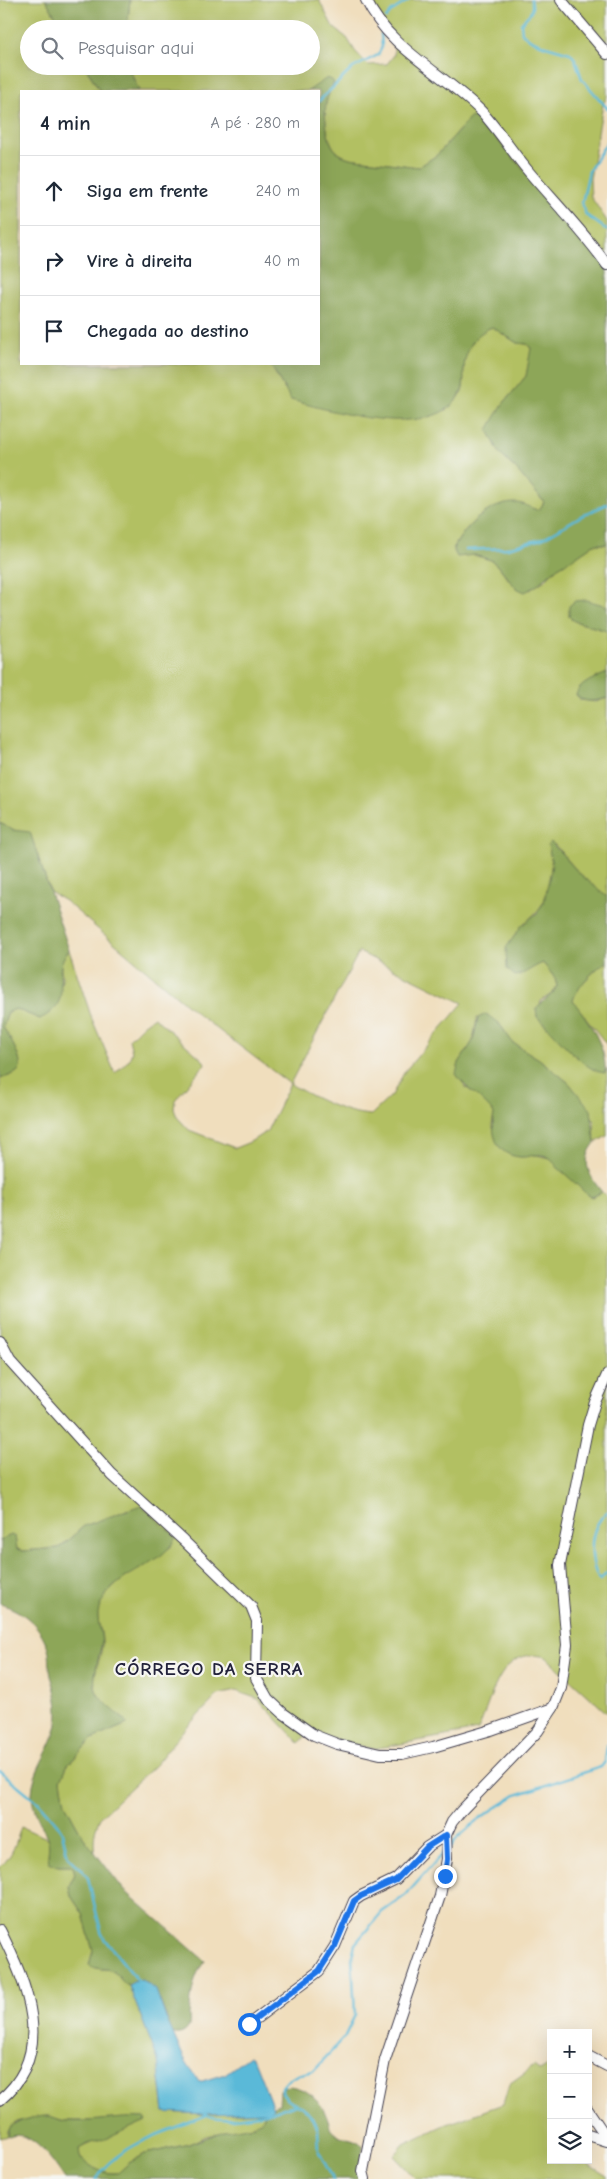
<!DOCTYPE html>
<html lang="pt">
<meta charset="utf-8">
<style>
:root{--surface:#fff;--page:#f6f6f7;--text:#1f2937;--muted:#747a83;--line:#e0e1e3}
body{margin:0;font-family:"Comic Neue",sans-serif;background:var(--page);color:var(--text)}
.controls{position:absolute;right:15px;bottom:15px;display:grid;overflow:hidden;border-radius:0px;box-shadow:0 5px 20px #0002}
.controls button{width:45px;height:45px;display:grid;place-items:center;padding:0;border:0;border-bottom:1px solid var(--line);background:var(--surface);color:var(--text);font:25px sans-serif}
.stop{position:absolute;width:15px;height:15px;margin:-11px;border:4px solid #1a73e8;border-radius:50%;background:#fff}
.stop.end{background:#1a73e8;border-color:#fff;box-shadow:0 1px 5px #0008}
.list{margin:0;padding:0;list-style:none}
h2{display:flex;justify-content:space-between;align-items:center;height:65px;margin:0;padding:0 20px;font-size:21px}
h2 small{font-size:16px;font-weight:400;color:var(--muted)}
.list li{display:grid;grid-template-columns:32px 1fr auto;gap:15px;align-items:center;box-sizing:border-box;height:70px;padding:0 20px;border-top:1px solid var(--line)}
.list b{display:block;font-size:19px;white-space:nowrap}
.list em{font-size:16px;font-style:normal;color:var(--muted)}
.icon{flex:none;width:28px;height:28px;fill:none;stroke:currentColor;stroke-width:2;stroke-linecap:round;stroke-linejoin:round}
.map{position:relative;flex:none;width:607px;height:2179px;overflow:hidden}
.search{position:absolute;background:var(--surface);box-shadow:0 5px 20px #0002;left:20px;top:20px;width:300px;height:55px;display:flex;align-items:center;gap:12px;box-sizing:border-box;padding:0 18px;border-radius:28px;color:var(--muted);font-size:19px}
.panel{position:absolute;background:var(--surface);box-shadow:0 5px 20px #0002;left:20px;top:90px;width:300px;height:275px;border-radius:0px}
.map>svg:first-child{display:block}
.green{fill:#b2c062;stroke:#6a714e;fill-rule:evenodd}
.forest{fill:#8da658;stroke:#58644a}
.water{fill:#5ab9d8;stroke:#3e6e8a}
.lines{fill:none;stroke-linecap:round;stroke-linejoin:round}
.stream{stroke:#5ab9d8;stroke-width:2.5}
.minor-casing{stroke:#413e4e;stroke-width:12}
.minor{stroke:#fff;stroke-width:10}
.route{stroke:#1a73e8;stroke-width:6}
.labels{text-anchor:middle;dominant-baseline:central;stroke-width:4.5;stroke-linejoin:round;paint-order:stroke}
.district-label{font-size:19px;font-weight:bold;letter-spacing:1px;fill:#22223b;stroke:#f6f6f2}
</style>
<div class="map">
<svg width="607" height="2179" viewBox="0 0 607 2179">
<rect width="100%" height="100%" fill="#f6f6f2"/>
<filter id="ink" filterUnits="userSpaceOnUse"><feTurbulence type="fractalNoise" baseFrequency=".02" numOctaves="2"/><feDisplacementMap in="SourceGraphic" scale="10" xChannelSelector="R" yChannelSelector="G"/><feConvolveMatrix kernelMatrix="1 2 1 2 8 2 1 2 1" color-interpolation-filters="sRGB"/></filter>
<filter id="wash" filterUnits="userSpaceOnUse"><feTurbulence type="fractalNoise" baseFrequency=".0096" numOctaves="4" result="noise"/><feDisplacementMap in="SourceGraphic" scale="20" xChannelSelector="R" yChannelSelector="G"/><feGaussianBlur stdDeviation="1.12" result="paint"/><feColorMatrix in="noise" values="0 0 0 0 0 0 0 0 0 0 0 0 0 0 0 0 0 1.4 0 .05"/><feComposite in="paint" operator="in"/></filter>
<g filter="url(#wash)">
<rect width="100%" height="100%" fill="#f0debd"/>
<!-- green -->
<g class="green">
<path d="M0 0H46L63 29H29V66H85L100 91H21V364H270L291 400 447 410C452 405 459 399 462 392 465 383 463 376 464 368 465 349 474 334 492 327L517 343 527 344 532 350 526 376 503 404 506 460 516 469 544 502 541 507 537 510C498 496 471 516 453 549L462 556 474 555 491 560 500 568 509 580 530 590 545 580 558 567 574 558 594 544H607V606H602L574 621 607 631V673L582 686 580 700 596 702 607 698V897L579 873 554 844C549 853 552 857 551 867 549 896 545 907 522 925L519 976 532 967 543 963 555 978 557 987 553 993 541 1001 537 1017 586 1064 605 1073 607 1069V1136L595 1143 594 1121 569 1083 539 1059 513 1043 498 1022 477 1018 473 1041 459 1063 464 1086 487 1103 494 1114 492 1125 502 1149 511 1155 522 1157 532 1154 550 1158 593 1197 602 1192 607 1197V1713L546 1657C499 1645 492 1699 478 1730L373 1749 310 1733 299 1743 258 1699 236 1691 218 1695 181 1733 156 1764 101 1816C94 1829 93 1839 95 1854L83 1837 65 1804 61 1780 67 1766 92 1739 127 1724 126 1721C108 1706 89 1697 96 1670 98 1662 102 1652 102 1644 103 1633 96 1621 98 1610 104 1584 152 1562 172 1546L128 1509 112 1517 84 1526 59 1548 23 1551 17 1549 15 1537 0 1542V1079C5 1077 14 1075 18 1071 25 1062 8 1036 3 1027L8 1012 16 1009 40 1019C46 1008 57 995 61 984 65 969 54 967 69 950L92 1019 115 1073 129 1060 132 1052 129 1039 143 1025 154 1017 204 1061 205 1064 175 1100 174 1109 177 1117 189 1130 235 1148 250 1142 267 1131 290 1084 200 1016 65 901 50 892 30 833 13 830 0 823ZM359 952 463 1003 405 1071 392 1095 371 1115C342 1113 315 1098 290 1084Z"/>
<path d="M130 0H319L333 27 347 38 355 51 368 65 387 64 394 55V48L371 0H607V97L603 104 590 179 591 197 607 221V270L601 260 470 118 437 155 419 167C406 166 393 163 380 162 348 157 331 163 326 123 324 108 326 97 334 83L308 91H139L128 66H311V29H127Z"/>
<path d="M607 962V1045L573 1001C575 989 596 967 607 962Z"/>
<path d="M21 1827 47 1838 49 1842 48 1857 58 1866H73L75 1874 69 1886 71 1896 83 1914 93 1951 89 1965C97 1971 107 1967 114 1972 120 1976 121 1983 129 1986L158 2060 164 2112 205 2114 266 2112 262 2120 253 2126 206 2136 189 2144 145 2154 129 2163 119 2173C104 2174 83 2168 78 2152L80 2148 91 2143V2121H65L47 2116 15 2122 7 2131V2136L0 2138V1867C13 1856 16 1842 21 1827Z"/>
<path d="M551 2064V2160H586V2163L607 2176V2179H416L394 2156 404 2144 442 2126 503 2104 509 2084 534 2066 540 2071Z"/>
</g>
<!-- forest -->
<g class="forest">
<path d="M46 0H130L127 29H63Z"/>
<path d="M85 66H128L139 91H100Z"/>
<path d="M327 78 332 80 334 83C326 97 324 107 326 123 331 163 348 157 380 162 393 163 406 166 419 167L437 155 470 118 477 116 601 260 607 270V544H594L574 558 558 567 536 586 525 592 516 588 500 568 491 560 474 555 457 557 453 549C466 525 489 502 518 503 525 504 531 508 537 510L541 507 544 502 516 469 500 454 488 430 503 404 526 376 531 348 527 344 517 343 492 327C474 334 465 350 464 369 463 378 465 387 460 395 433 442 331 411 291 400L270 364H319V91H308Z"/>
<path d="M586 600 607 606V631L574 621 569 616V606L575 601Z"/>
<path d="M607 673V698C597 701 584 704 576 695 579 683 596 678 607 673Z"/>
<path d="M0 823 13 830 30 832 69 950C47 974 79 1000 40 1019L16 1009 8 1012 3 1027C8 1036 26 1062 18 1071 14 1075 5 1077 0 1079Z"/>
<path d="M551 842 579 873 607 897V962C596 967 575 989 573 1001 588 1020 607 1046 605 1073 583 1072 554 1031 537 1017L536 1008 553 993 557 986 555 978 543 963C534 966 524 975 515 976L507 969 506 948 522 925 537 913 544 902 552 865 548 845Z"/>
<path d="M486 1014 498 1022 513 1043 539 1059 569 1083 591 1110 595 1143C580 1161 589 1176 602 1192L592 1197 586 1194C577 1184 567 1176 557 1167 555 1164 553 1160 550 1158 539 1151 530 1158 520 1157 495 1155 491 1133 494 1114 483 1098 466 1090 456 1074L459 1063 473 1041 478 1018Z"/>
<path d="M141 1505 176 1537C162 1569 110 1572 99 1609 95 1621 104 1635 101 1647 90 1694 90 1690 126 1721L127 1724 92 1739 67 1766 61 1780 65 1804 83 1837 124 1890 205 1961C192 1977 192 1994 189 2014 189 2017 190 2022 189 2026 186 2033 179 2036 172 2033 166 2018 152 1963 129 1986 121 1983 120 1976 114 1972 107 1967 97 1971 89 1965L93 1951 83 1914 71 1896 69 1886 75 1874 73 1866H58L49 1862C47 1855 50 1846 48 1840 42 1824 31 1810 32 1793 33 1770 49 1753 55 1732 61 1712 57 1695 51 1676 49 1668 50 1660 49 1653 43 1627 24 1611 0 1604L1 1540 11 1535 15 1537 17 1549 23 1551 59 1548 84 1526Z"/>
<path d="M290 2086C309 2089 320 2100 327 2117 329 2122 329 2128 332 2131 341 2140 355 2136 363 2146L361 2179H65C54 2163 31 2127 9 2137L7 2136 9 2127C18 2120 33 2117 45 2116 52 2115 59 2121 67 2121 93 2123 118 2116 144 2118L146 2121 106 2139 87 2144 79 2149 80 2158C93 2168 101 2174 118 2173L129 2163 145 2154 189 2144 224 2131 253 2126 262 2120 266 2112H270L273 2106 279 2104 280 2091 283 2087Z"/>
</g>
<!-- water -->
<path class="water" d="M142 1980 156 1990 166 2018 184 2058 199 2082 225 2074 249 2056 254 2060 273 2108 270 2112 205 2114 164 2112 158 2060 129 1986 133 1982Z"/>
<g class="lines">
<!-- stream -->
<g class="stream">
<path d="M531 0C535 12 528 15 521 23L522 33 531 40 546 46 570 53 575 59 582 79 607 108"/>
<path d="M386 18 392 11 409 0"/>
<path d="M319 101 353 68 378 55 382 47 381 34"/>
<path d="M607 142 589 171 582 203 586 215 607 230"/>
<path d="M466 550 507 548 542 539 581 516 607 504"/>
<path d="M607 1512C588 1528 589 1558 598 1578L600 1580 607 1573"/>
<path d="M0 1771 38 1802 57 1824 62 1832 68 1857 80 1868 88 1878 101 1932 105 1940 139 1982"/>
<path d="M450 1848 457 1838 483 1816 516 1795 601 1767 605 1762 607 1745"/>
<path d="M203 2112C217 2127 278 2111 296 2104"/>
<path d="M96 2179C114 2146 173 2129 207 2115"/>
<path d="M333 2179 319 2152 318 2129 315 2121 303 2107 287 2099 282 2092V2087L287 2081 297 2075 313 2071 344 2038 355 2015 352 1957 355 1944 382 1912 406 1895 443 1853"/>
</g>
</g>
</g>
<g filter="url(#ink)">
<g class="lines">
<defs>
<g id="minor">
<path d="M366 0C389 49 445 74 482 112 499 131 513 153 529 172 555 203 584 232 607 265"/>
<path d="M561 0 607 54"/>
<path d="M0 1343 10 1362 19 1372 112 1475 183 1540 251 1606 257 1621 256 1678 268 1699 283 1713 314 1735 337 1744 363 1750 380 1754H402L433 1747 491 1730 553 1708"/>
<path d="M0 1930C27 1984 57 2053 0 2100"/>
<path d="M249 2024 319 1971 335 1946 354 1901 361 1896 396 1879 427 1847 446 1835"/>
<path d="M588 2056 607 2066"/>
<path d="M588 2110 607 2138"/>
<path d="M588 2135 607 2141"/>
<path d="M365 2179 363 2171 385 2060 440 1896 447 1859 446 1835 452 1822 461 1811 538 1731 553 1708 561 1688 567 1645 560 1565 588 1425 595 1402 607 1375"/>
</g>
</defs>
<!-- minor casing -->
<use href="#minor" class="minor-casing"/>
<!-- minor -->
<use href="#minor" class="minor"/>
</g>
</g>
<g class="lines" filter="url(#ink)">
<!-- route -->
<path class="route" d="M249 2024 319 1971 335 1946 354 1901 361 1896 396 1880 427 1847 446 1835 447 1859 445 1876"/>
</g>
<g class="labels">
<!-- district labels -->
<g class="district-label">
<text x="209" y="1669">CÓRREGO DA SERRA</text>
</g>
</g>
</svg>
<div class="controls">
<button>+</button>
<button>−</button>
<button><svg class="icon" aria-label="layers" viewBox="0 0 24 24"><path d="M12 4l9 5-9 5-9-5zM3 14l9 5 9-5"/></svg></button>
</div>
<div class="stop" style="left:249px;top:2024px"></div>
<div class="stop end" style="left:445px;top:1876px"></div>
<div class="search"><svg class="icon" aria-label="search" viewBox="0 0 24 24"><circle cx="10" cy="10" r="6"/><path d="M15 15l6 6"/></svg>Pesquisar aqui</div>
<section class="panel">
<h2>4 min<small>A pé · 280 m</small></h2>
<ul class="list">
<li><svg class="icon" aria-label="ahead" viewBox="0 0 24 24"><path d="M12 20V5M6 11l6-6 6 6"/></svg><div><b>Siga em frente</b></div><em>240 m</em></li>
<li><svg class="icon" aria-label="right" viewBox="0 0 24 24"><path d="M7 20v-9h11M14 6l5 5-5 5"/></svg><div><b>Vire à direita</b></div><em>40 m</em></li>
<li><svg class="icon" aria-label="arrive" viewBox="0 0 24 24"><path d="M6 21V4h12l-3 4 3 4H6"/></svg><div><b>Chegada ao destino</b></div></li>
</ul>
</section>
</div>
